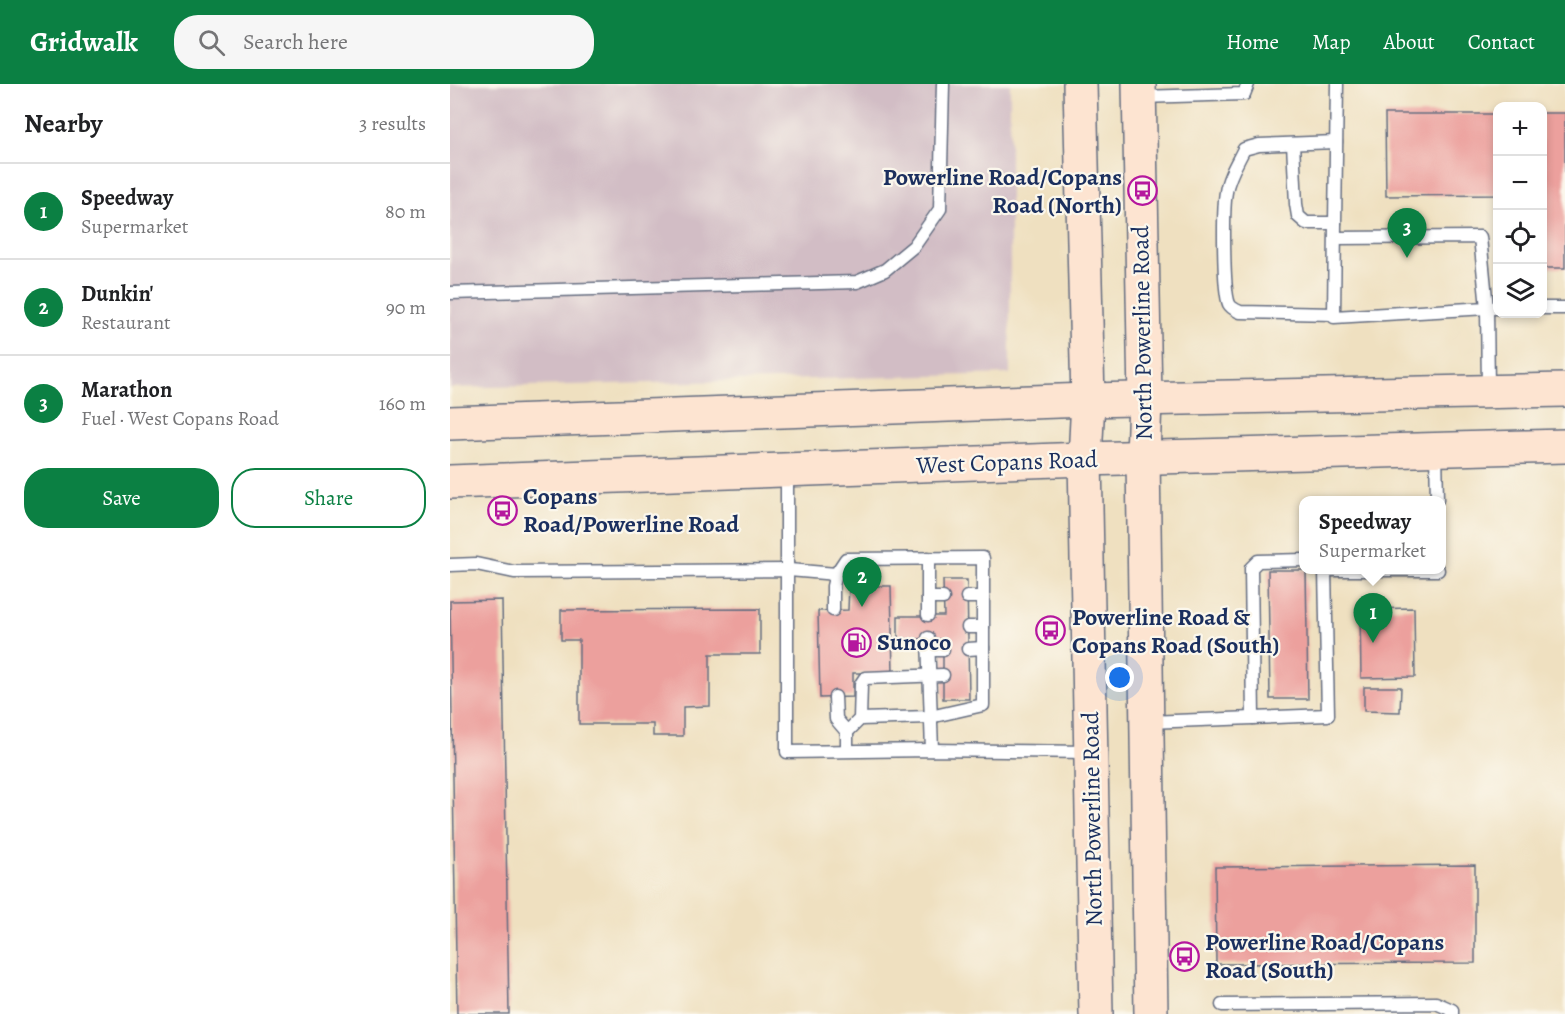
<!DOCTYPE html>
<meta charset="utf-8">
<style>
:root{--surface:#fff;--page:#f6f6f6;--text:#202124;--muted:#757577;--line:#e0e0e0;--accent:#0b8043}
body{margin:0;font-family:Alegreya,serif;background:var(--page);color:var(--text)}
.controls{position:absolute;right:18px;top:18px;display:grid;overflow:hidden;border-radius:12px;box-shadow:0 3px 9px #0003}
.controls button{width:54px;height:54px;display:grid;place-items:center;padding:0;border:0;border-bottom:2px solid var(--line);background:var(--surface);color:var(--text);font:30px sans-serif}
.you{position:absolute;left:670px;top:594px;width:21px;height:21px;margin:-15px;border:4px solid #fff;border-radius:50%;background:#1a73e8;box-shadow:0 0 0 9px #1a73e833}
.badge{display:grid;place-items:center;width:39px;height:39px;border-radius:50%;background:var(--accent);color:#fff;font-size:20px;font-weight:700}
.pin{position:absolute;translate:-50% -50px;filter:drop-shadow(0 2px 3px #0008)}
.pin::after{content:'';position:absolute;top:32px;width:21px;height:18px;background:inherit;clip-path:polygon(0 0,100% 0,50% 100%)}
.popup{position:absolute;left:849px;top:412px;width:147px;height:78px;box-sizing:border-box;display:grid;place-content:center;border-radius:12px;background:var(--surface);filter:drop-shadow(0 2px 4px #0005);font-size:20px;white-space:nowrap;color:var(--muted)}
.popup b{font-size:22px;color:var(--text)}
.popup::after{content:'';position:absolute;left:50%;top:100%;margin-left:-12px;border:12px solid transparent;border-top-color:var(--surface)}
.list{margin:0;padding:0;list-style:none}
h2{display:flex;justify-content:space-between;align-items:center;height:78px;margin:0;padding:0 24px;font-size:26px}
h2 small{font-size:20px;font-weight:400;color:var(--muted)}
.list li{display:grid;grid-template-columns:39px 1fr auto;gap:18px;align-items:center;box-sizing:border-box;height:96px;padding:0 24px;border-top:2px solid var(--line)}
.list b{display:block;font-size:22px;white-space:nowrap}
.list p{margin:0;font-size:20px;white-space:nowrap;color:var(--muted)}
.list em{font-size:20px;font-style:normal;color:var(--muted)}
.actions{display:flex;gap:12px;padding:18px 24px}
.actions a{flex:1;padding:14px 0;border:2px solid var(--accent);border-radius:24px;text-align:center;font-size:21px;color:var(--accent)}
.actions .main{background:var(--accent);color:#fff}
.icon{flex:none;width:33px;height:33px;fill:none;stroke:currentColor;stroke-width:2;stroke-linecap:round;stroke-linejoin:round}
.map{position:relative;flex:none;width:1115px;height:930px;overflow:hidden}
header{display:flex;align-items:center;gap:36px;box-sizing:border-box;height:84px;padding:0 30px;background:var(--accent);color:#fff}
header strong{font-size:28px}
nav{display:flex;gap:33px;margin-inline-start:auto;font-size:21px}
.search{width:420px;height:54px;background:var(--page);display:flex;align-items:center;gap:15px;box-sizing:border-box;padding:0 21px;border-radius:24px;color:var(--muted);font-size:22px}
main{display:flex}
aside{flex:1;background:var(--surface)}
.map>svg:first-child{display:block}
.industrial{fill:#d2bdc5}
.building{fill:#eca09d}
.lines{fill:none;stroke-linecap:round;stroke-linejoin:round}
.lane-casing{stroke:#656d80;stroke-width:15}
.secondary-casing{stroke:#656d80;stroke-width:36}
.lane{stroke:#fff;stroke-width:12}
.secondary{stroke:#fde4d1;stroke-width:33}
.labels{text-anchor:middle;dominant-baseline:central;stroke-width:4.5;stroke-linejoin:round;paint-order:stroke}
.poi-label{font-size:24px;font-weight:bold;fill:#1b2f5e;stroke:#fbf7ec;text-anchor:start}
.street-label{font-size:24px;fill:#1b2f5e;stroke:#fbf7ec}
</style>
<header>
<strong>Gridwalk</strong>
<div class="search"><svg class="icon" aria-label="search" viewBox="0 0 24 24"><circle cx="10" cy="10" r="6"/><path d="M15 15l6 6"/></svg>Search here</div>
<nav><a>Home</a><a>Map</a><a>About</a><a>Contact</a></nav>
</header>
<main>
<aside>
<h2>Nearby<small>3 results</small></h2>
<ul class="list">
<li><span class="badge">1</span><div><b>Speedway</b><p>Supermarket</p></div><em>80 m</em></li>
<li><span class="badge">2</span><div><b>Dunkin'</b><p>Restaurant</p></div><em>90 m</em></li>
<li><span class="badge">3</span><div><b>Marathon</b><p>Fuel · West Copans Road</p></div><em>160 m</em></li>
</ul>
<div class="actions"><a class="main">Save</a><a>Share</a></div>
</aside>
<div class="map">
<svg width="1115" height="930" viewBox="0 0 1115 930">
<rect width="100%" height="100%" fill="#fbf7ec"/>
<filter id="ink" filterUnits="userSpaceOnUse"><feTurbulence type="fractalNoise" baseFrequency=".0167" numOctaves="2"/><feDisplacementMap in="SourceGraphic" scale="12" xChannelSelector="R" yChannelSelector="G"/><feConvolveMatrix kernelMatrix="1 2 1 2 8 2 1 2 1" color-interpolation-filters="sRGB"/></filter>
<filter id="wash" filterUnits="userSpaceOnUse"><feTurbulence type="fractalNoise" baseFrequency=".008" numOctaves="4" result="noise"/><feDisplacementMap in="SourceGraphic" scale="24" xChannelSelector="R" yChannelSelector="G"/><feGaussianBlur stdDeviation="1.35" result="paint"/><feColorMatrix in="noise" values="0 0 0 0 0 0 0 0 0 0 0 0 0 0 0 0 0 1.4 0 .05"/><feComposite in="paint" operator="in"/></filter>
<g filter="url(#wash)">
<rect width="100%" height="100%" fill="#efe0c0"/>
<!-- industrial -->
<path class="industrial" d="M0 0H560V290L0 304Z"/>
<g id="blocks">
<!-- building -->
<g class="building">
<rect x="1092" y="29" width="23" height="155"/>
<path d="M935 30H1048V111L936 112Z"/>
<path d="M818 486H856L858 615H820Z"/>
<path d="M493 496H517L519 615H493V555H448V532H494Z"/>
<path d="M399 502H441L443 589H403V613L370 614 368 527 398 526Z"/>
<path d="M52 516 59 930H7L0 517Z"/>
<path d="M964 524 965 593 911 594 910 525Z"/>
<path d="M310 525V570H260V622L233 623V652H203V640H129V556H111V526Z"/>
<path d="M914 603H951L950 628 914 627Z"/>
<path d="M1025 781V879L766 880 765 783Z"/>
</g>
</g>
</g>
<g filter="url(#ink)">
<use href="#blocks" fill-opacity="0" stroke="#656d80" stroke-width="1.5"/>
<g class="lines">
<defs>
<g id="lane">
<path d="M690 13 794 10 798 0"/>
<path d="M843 60 846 120 848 132 856 139H885"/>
<path d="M885 154 1030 153 1037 224 884 233 885 139 887 0"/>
<path d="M0 209 407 198 435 186 464 162 490 125 493 0"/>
<path d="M1092 224H1115"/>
<path d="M884 230 790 228C786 226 781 224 779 220 773 206 773 125 776 108 778 93 787 79 794 65L809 61 886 58"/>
<path d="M1038 305 1037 224H1048"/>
<path d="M986 367 987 416"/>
<path d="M337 387V668L482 666 639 668"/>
<path d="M478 474V531"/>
<path d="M0 481 26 480 64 488 339 486 386 490 396 475 533 474V621L480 633 410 635"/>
<path d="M517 513H533"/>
<path d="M478 514H493"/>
<path d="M383 526V502L386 490"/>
<path d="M518 543H533"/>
<path d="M478 554 482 666"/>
<path d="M518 565 533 564"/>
<path d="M478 566H493"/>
<path d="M385 613 386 635 397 648V666"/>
<path d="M803 634 801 484 808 477 854 476"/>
<path d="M698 638 878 631 875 486H988"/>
<path d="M397 648 410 635 411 600 415 594 493 591"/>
<path d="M772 921 986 919 1002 926V930"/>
</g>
<g id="secondary">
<path d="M630 0 638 316 635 375 636 424 646 930"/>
<path d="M689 0 695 315 693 373 701 930"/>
<path d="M0 339 638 316 1115 306"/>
<path d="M0 398 635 375 1115 362"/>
</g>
</defs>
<!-- lane casing -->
<use href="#lane" class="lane-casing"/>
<!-- secondary casing -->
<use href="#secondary" class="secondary-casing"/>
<!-- lane -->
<use href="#lane" class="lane"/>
<!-- secondary -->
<use href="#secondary" class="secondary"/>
</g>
</g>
<!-- icons -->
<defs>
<symbol id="bus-ring" viewBox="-11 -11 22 22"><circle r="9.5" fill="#fbf7ec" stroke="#b5179e" stroke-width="1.5"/><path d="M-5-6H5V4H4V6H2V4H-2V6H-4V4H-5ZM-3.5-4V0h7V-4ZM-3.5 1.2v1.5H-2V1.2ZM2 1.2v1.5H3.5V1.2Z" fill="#b5179e"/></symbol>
<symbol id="fuel-ring" viewBox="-11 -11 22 22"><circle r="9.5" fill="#fbf7ec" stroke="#b5179e" stroke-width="1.5"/><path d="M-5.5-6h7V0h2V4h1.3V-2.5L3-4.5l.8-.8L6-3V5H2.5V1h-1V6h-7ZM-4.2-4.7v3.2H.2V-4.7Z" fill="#b5179e"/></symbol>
</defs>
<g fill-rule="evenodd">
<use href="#bus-ring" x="676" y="90" width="33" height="33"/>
<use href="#bus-ring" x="36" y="410" width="33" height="33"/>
<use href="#bus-ring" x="584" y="530" width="33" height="33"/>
<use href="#fuel-ring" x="390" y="542" width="33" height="33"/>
<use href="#bus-ring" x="718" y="856" width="33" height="33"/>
</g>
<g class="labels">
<!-- poi labels -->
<g class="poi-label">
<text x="672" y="93" text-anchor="end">Powerline Road/Copans<tspan x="672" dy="28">Road (North)</tspan></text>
<text x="73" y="412">Copans<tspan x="73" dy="28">Road/Powerline Road</tspan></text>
<text x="622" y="533">Powerline Road &amp;<tspan x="622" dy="28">Copans Road (South)</tspan></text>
<text x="427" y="558">Sunoco</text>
<text x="755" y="858">Powerline Road/Copans<tspan x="755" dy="28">Road (South)</tspan></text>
</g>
<!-- street labels -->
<g class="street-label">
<text transform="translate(692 249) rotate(-91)">North Powerline Road</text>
<text transform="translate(557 378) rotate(-2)">West Copans Road</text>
<text transform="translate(642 735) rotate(-91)">North Powerline Road</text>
</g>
</g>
</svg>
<div class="controls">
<button>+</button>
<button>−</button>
<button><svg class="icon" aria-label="locate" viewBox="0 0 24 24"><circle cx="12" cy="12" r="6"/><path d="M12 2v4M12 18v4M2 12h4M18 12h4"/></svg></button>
<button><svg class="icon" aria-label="layers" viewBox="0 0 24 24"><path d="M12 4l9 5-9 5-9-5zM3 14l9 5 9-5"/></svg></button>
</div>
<div class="you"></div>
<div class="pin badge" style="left:923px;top:559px">1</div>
<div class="popup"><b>Speedway</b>Supermarket</div>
<div class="pin badge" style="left:412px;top:523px">2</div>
<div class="pin badge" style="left:957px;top:174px">3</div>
</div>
</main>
